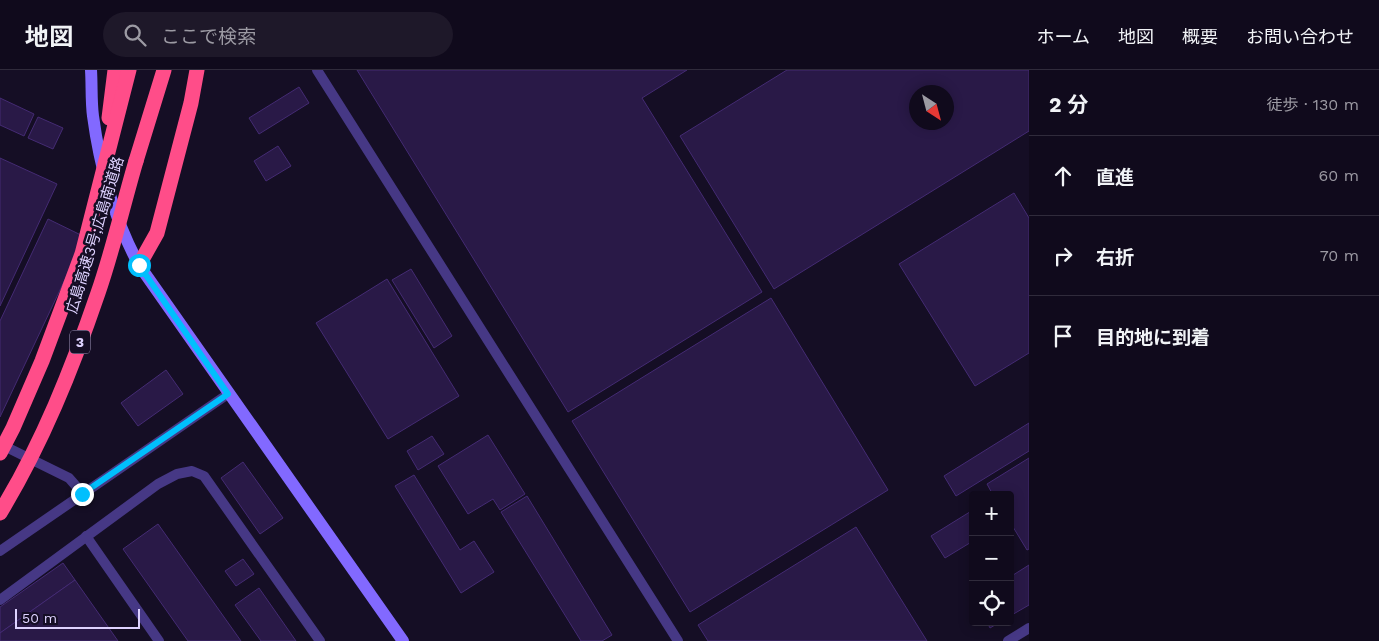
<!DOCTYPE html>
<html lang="ja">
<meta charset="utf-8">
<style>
:root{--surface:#100a1c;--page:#1e1829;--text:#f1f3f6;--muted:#9c9aa3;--line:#302b3b}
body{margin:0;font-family:"Work Sans","Noto Sans JP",sans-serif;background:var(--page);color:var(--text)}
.controls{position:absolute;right:15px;bottom:15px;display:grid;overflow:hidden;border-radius:5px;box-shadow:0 2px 12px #0003}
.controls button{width:45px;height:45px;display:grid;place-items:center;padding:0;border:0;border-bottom:1px solid var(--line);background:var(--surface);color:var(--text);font:25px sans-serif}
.compass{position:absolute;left:909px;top:15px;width:45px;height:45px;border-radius:50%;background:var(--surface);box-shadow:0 2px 12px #0003;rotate:144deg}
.scale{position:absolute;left:15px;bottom:12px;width:125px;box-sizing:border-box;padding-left:5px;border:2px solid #ded2ff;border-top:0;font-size:14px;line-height:18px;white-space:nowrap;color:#ded2ff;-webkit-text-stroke:4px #150e25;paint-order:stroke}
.stop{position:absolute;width:15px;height:15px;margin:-11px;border:4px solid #00bffd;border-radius:50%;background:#fff}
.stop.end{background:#00bffd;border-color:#fff;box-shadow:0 1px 5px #0008}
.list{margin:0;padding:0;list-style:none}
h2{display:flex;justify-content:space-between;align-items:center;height:65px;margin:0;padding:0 20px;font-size:21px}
h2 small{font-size:16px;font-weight:400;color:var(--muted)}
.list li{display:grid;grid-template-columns:32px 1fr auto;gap:15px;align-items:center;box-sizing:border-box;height:80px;padding:0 20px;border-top:1px solid var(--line)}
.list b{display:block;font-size:19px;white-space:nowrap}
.list em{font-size:16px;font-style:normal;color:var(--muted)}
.icon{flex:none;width:28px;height:28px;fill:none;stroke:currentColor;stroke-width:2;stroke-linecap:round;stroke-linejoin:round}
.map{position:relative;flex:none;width:1029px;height:571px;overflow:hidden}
header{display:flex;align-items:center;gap:30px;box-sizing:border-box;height:70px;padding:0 25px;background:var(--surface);border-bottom:1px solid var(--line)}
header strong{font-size:24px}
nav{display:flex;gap:28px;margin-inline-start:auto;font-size:18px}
.search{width:350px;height:45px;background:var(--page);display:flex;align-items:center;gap:12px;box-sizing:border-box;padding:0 18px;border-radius:28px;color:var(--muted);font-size:19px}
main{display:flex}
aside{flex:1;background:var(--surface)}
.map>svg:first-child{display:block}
.building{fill:#291947;stroke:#442b73;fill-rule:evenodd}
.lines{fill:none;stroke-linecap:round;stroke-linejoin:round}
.lane{stroke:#463885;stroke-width:10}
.secondary{stroke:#8269ff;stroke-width:12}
.highway{stroke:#ff4d89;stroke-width:15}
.highway-bridge{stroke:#ff4d89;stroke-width:15}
.route{stroke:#00bffd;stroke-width:6}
.labels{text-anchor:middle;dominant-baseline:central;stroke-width:5;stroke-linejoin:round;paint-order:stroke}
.shield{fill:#150e25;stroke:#a297be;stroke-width:1}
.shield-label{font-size:14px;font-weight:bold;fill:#ded2ff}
.street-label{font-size:15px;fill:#ded2ff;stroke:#150e25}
</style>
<header>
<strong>地図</strong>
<div class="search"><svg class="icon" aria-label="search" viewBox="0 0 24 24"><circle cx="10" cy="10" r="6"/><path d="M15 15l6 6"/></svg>ここで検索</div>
<nav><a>ホーム</a><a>地図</a><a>概要</a><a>お問い合わせ</a></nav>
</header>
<main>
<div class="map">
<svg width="1029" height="571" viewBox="0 0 1029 571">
<rect width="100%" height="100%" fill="#150e25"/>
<!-- building -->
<g class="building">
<path d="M357 0H687L642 28 762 222 568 342Z"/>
<path d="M787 0H1029V61L774 219 680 66ZM916 22H946V52H916Z"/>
<path d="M299 17 309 33 259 64 249 48Z"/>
<path d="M0 28 34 44 24 66 0 55Z"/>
<path d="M38 47 63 58 53 79 28 68Z"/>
<path d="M278 76 291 96 266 111 254 91Z"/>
<path d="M0 88 57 114 0 236Z"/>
<path d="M1014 123 1029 148V283L975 316 899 194Z"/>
<path d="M48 149 85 167 0 347V251Z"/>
<path d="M411 199 452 266 434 278 392 210Z"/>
<path d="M387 209 459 326 388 369 316 253Z"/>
<path d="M771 228 888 420 690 542 572 351Z"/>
<path d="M166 300 183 324 138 356 121 333Z"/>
<path d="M1029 353V381L956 426 944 406Z"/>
<path d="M488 365 525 424 500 440 493 429 468 444 438 396Z"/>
<path d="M432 366 444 384 418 400 407 381Z"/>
<path d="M1029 388V479L1027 480 1010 452V425H993L987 414Z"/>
<path d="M243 392 283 448 260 464 221 408Z"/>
<path d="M414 405 460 480 474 471 494 502 461 523 395 416Z"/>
<path d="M527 426 612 565 602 571H581L501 442Z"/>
<path d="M973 440V471L945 488 931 466Z"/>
<path d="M158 454 241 571H188L123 479Z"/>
<path d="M856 457 927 571H708L698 555Z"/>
<path d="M243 489 254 504 236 516 225 501Z"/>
<path d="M63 493 75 510 0 563V537Z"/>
<path d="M1029 495V535L1010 546V507Z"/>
<path d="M75 510 118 571H0V563Z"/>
<path d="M259 518 296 571H261L235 535Z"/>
<path d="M987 552H1000L990 558Z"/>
</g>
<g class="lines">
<!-- lane -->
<g class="lane">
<path d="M317 0 678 571"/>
<path d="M0 374 69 408 83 424"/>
<path d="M86 466 159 571"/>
<path d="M0 481 228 324"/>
<path d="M0 530 158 414 177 404 192 401 204 406 320 571"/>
<path d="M1008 571 1029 558"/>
</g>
<!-- secondary -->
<path class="secondary" d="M91 0C92 15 91 31 93 46 100 98 114 149 139 195L403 571"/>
<!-- highway -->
<g class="highway">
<path d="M136 91 164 0"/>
<path d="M139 195 157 163 191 33 197 0"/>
</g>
<!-- highway-bridge -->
<g class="highway-bridge">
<path d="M109 48 115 0"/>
<path d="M0 383 13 358 42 291 82 184 129 0"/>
<path d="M0 443C42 374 72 299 98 223 113 180 123 135 136 91"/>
</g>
</g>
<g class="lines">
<!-- route -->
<path class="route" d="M82 424 228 324 139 195"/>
</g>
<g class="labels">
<!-- shield labels -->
<rect class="shield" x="70" y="260.5" width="20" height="23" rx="4"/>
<g class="shield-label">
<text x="80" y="272">3</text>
</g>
<!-- street labels -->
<g class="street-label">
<text transform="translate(95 165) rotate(-73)">広島高速3号;広島南道路</text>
</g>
</g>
</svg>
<div class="controls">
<button>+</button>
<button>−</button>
<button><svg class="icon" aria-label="locate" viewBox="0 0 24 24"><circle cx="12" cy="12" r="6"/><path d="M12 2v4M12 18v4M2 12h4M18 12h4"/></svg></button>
</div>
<svg class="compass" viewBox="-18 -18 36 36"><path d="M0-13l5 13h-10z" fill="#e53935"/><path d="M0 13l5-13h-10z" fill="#9c9aa3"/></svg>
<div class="scale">50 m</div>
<div class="stop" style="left:139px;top:195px"></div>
<div class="stop end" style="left:82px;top:424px"></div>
</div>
<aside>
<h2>2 分<small>徒歩 · 130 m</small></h2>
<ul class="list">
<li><svg class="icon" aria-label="ahead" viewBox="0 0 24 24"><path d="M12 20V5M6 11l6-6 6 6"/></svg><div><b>直進</b></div><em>60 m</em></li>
<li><svg class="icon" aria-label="right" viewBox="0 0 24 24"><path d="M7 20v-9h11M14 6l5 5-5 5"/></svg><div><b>右折</b></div><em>70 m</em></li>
<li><svg class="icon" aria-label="arrive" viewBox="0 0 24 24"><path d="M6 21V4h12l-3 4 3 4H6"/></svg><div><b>目的地に到着</b></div></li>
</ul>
</aside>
</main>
